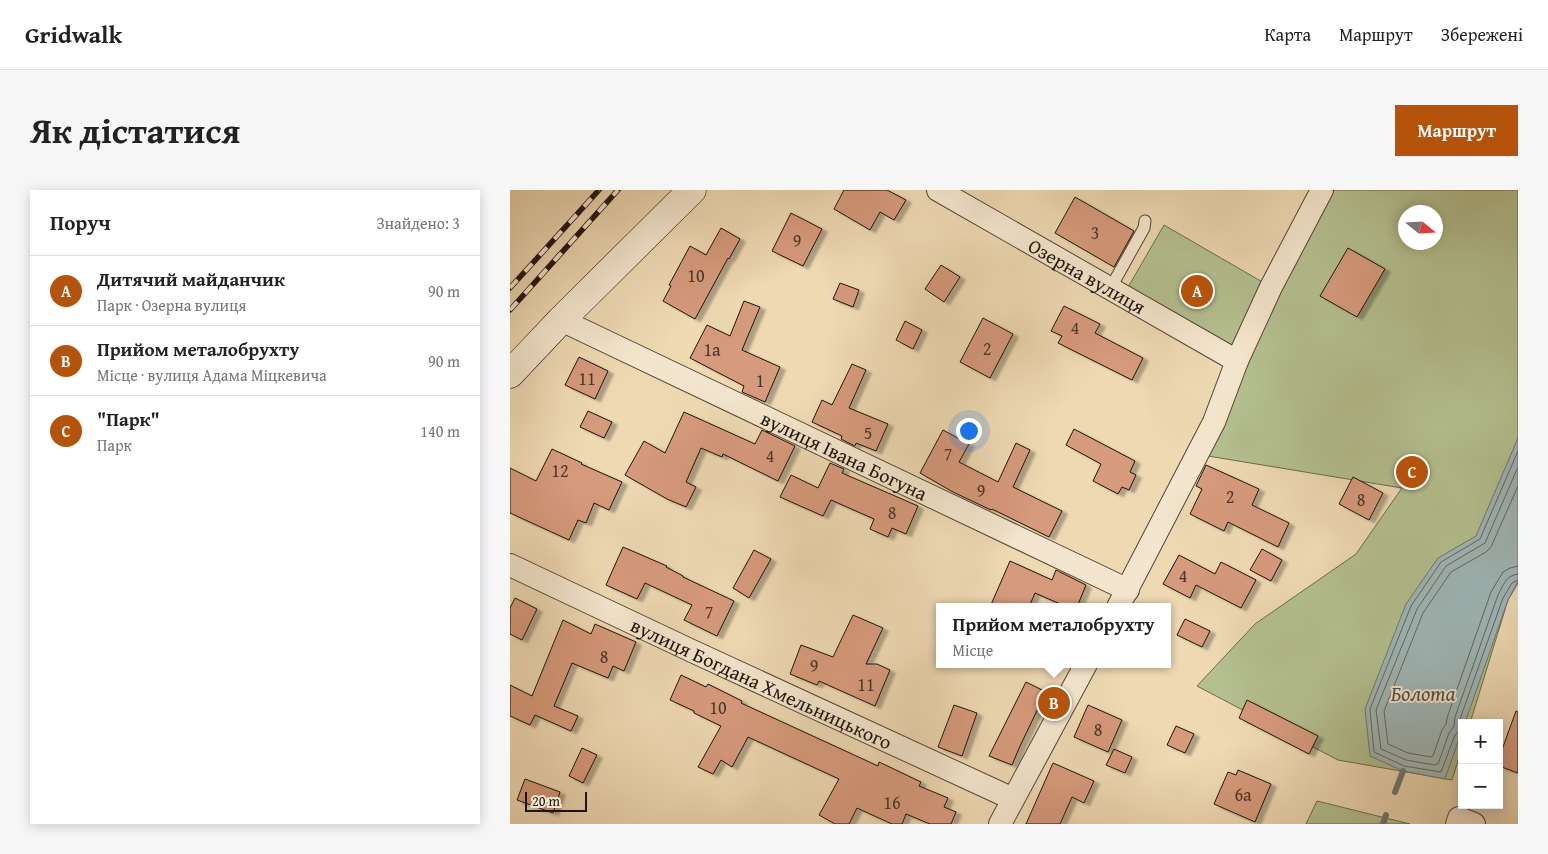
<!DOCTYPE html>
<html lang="uk">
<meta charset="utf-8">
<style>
:root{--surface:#fff;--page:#f6f6f6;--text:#222;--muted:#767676;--line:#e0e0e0;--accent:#b45309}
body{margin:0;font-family:"Gentium Book Plus",serif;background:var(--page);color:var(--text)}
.controls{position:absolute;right:15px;bottom:15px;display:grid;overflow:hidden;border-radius:0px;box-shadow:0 2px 12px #0003}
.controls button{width:45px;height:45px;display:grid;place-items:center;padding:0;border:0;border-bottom:1px solid var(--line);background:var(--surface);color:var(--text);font:25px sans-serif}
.compass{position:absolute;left:888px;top:15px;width:45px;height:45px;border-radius:50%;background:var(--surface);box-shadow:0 2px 12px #0003;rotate:108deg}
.scale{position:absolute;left:15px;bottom:12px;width:62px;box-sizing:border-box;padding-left:5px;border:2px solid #1f140a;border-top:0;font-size:14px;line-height:18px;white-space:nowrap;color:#1f140a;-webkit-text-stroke:4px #f4e6ce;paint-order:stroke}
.you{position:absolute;left:458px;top:240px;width:18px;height:18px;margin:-12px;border:4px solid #fff;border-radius:50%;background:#1a73e8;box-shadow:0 0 0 8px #1a73e833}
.badge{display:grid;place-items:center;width:32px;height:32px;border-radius:50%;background:var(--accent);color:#fff;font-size:16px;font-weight:700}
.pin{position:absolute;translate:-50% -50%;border:2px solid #fff;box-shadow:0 1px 5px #0006}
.popup{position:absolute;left:426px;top:413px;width:235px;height:65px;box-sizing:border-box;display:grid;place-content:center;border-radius:0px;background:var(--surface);filter:drop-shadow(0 1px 4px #0005);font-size:16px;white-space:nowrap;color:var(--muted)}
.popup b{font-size:19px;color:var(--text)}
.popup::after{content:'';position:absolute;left:50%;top:100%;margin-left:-10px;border:10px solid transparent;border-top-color:var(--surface)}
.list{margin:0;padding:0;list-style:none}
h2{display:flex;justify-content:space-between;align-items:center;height:65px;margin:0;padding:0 20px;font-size:21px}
h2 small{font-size:16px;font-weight:400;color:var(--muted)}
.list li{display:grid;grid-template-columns:32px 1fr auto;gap:15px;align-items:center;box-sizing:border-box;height:70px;padding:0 20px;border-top:1px solid var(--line)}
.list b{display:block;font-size:19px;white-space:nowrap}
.list p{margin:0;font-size:16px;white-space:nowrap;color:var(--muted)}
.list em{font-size:16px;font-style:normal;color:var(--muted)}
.map{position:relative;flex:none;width:1008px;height:634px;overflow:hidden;border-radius:0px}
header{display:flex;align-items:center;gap:30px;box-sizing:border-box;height:70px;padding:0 25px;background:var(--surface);border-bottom:1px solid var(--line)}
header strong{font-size:24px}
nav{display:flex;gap:28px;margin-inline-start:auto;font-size:18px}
.intro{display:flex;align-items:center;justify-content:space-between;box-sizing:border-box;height:120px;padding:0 30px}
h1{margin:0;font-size:35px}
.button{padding:12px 22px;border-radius:0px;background:var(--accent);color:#fff;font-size:18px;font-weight:700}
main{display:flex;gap:30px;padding:0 30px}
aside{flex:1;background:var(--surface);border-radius:0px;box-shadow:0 2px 12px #0003}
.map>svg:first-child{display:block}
.green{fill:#b4c090;stroke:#6a6a4d;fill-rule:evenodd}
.water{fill:#9fb7b8;stroke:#6c7672}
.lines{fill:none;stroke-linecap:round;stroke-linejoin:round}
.shore{stroke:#5f6661;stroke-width:1}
.stream{stroke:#6c7672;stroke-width:6}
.building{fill:#d69a7b;stroke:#1f140a;filter:url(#shadow)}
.service-casing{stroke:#534534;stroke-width:13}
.minor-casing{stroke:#534534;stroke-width:24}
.secondary-casing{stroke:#1f140a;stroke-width:29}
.service{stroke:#f4e6ce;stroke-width:11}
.minor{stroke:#f4e6ce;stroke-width:22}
.secondary{stroke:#f4e6ce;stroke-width:28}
.rail-casing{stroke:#1f140a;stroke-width:5.5}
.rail{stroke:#f4e6ce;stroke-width:4;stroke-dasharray:11;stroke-linecap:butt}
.labels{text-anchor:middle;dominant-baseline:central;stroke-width:4;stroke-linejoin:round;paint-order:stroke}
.number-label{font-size:18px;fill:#4d3626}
.street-label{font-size:20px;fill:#1f140a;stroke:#f4e6ce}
.water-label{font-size:21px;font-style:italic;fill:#4c4d47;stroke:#f4e6ce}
</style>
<header>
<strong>Gridwalk</strong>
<nav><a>Карта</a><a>Маршрут</a><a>Збережені</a></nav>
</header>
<div class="intro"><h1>Як дістатися</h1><a class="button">Маршрут</a></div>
<main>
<aside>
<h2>Поруч<small>Знайдено: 3</small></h2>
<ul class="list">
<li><span class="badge">A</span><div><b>Дитячий майданчик</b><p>Парк · Озерна вулиця</p></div><em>90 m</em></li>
<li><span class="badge">B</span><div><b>Прийом металобрухту</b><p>Місце · вулиця Адама Міцкевича</p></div><em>90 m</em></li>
<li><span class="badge">C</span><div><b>&quot;Парк&quot;</b><p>Парк</p></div><em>140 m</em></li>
</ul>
</aside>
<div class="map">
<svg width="1008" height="634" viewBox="0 0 1008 634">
<defs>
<filter id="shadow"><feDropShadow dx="5.5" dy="3" stdDeviation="1" flood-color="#0004"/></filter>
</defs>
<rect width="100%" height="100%" fill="#eed9b3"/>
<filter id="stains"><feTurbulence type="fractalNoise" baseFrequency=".004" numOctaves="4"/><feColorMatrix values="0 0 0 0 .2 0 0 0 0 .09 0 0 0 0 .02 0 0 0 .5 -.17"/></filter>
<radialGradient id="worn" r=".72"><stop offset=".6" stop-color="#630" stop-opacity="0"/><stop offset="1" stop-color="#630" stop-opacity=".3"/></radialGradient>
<!-- green -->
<g class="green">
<path d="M824 0H1008V393L998 410 960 533H952V558L942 590 828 570 687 496 745 434 846 364 892 298 698 266 743 153 787 66ZM896 22H926V52H896Z"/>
<path d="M654 35 761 97 727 171 613 106Z"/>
<path d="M807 611 900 634H796Z"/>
</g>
<!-- water -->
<path class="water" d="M1008 248V391L998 410 955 533H952V541L935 589 893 581 860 566 855 519 896 414 928 368 966 346Z"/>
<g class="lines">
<!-- shore -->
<g class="shore">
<path d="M1008 277 975 353 936 376 907 419 866 520 871 559 896 570 925 575 928 574 939 543 944 536 945 527 988 405C993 396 996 385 1008 384"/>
<path d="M1008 296 981 357 976 362 941 382 913 423 874 521 878 554 898 563 921 567 923 566 932 540 936 534 938 525 981 402 993 382 1000 378 1008 376"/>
<path d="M952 536 950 529 993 408 1002 393 1008 390"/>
<path d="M952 542H948L945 545 931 582 894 576 864 562 860 519 901 416 931 372 970 349 1008 261"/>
</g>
<!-- stream -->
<g class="stream">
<path d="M885 602 893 581"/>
<path d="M873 634 876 625"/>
</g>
</g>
<!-- building -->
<g class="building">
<path d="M334 0H377L396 10 384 30 370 22 360 40 324 19Z"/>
<path d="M565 7 624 41 604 77 545 43Z"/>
<path d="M281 23 312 39 293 76 262 61Z"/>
<path d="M211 38 230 49 219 69 218 68 185 129 153 111 161 96 159 95 180 56 196 65Z"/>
<path d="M838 58 875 79 847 127 810 106Z"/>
<path d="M431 75 450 87 434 112 415 99Z"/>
<path d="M330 93 349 100 343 117 323 109Z"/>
<path d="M234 111 250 117 232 160 270 177 255 212 232 202 234 196 180 168 197 135 220 146Z"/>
<path d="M554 116 590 134 585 143 633 168 622 190 548 153 552 146 541 141Z"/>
<path d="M473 128 503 144 480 188 450 172Z"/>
<path d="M395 131 412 140 403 159 386 150Z"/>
<path d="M69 167 98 181 85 209 55 195Z"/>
<path d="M342 174 356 180 339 218 378 234 366 261 346 253 345 256 331 249 332 246 302 232 312 210 322 215Z"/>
<path d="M78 221 102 232 94 248 70 237Z"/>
<path d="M174 222 245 254 252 240 285 256 268 291 213 264 212 267 191 258 176 292 186 297 176 317 157 309 115 285 134 251 155 263Z"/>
<path d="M564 239 625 271 620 282 626 285 619 300 612 297 608 304 583 291 591 274 556 255Z"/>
<path d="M433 240 459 254 449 272 488 292 506 253 520 260 503 297 552 321 539 347 482 319 481 320 443 302 410 283Z"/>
<path d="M42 259 72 273 71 274 112 292 99 320 84 313 76 333 68 330 59 350 0 323V278L26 291Z"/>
<path d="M320 273 334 279 332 283 408 316 396 344 382 338 378 347 360 339 364 329 321 310 313 326 270 307 281 285 308 298Z"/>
<path d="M696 275 749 299 742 315 779 333 768 357 718 332 714 341 680 324 692 299 686 296Z"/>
<path d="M843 287 873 303 859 330 829 314Z"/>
<path d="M113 357 157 376 156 377 173 386V387L224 411 207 446 174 430 182 415 135 393 127 409 96 395Z"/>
<path d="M752 359 772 370 761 391 740 380Z"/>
<path d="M244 360 261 369 239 408 223 398Z"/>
<path d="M669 365 705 384 711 372 746 390 731 418 686 395 680 408 653 394Z"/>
<path d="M500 371 542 390 546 380 576 395 567 417H557L525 403 519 417H480Z"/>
<path d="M5 408 27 419 12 450 0 444V418Z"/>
<path d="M343 425 373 438 356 474H367L380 480 365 516 309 491 307 495 280 484 291 455 323 467Z"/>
<path d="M675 429 700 441 692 457 667 445Z"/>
<path d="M53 430 81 444 85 434 126 452 114 481 103 476 98 488 62 473 44 516 68 526 61 541 25 525 20 535 0 526V495L22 506Z"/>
<path d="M171 485 196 497 198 494 232 511 231 513 368 576 369 572 411 592 409 596 438 608 434 617 446 622 441 634H420L396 624 392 634H382L347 618 339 634H325L309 625 329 589 238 547 222 577 211 570 203 584 188 577 211 536 184 523V521L160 510Z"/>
<path d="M516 492 536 502 510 556 502 575 479 566Z"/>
<path d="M737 510 808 546 799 564 729 528Z"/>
<path d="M444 515 467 523 452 566 428 557Z"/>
<path d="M578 515 612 530 598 562 564 547Z"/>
<path d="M1006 521 1008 522V583L989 576V568Z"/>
<path d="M666 536 684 544 675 563 657 555Z"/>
<path d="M72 558 87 565 73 593 59 586Z"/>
<path d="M604 559 622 567 615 583 596 575Z"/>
<path d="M543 573 584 591 574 613 562 607 550 634H516Z"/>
<path d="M728 580 761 594 745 632 704 614 718 582 726 585Z"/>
<path d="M15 589 50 602 43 623 7 610Z"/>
</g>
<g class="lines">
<defs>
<path id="service" d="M600 99 634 38 635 31"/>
<g id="minor">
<path id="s1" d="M428 0 727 171"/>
<path id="s2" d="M51 130 618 400"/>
<path id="s3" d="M0 375 182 461 503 609"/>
<path d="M608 417 704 232 727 171 761 97 812 0"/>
<path d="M490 634 576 474"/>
<path d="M947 634 949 628 964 634"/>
</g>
<path id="secondary" d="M0 184 51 130 182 0"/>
</defs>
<!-- service casing -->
<use href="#service" class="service-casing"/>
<!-- minor casing -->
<use href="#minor" class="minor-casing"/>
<!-- secondary casing -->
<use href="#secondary" class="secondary-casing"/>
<!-- service -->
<use href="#service" class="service"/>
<!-- minor -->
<use href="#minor" class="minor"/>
<!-- secondary -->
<use href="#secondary" class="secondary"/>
<defs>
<g id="rail">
<path d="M0 98 89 0"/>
<path d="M0 120 108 0"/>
</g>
</defs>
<!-- rail casing -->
<use href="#rail" class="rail-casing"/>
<!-- rail -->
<use href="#rail" class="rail"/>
</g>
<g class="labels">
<!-- number labels -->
<g class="number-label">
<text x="585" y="42">3</text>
<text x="287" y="50">9</text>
<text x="186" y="85">10</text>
<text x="565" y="137">4</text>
<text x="477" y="158">2</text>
<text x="202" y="159">1а</text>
<text x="77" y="188">11</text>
<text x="250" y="190">1</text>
<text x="358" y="242">5</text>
<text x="438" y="263">7</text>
<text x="260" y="265">4</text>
<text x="50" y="280">12</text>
<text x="471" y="300">9</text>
<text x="720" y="306">2</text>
<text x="851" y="309">8</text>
<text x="382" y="322">8</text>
<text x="673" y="385">4</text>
<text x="199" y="421">7</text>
<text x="94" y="466">8</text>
<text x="304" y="475">9</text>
<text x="356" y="494">11</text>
<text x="208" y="517">10</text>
<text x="588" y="539">8</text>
<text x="733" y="604">6а</text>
<text x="382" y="612">16</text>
</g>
<!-- street labels -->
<g class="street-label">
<text stroke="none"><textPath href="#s1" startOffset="172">Озерна вулиця</textPath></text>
<text stroke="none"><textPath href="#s2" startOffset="314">вулиця Івана Богуна</textPath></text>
<text stroke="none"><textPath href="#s3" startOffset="278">вулиця Богдана Хмельницького</textPath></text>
</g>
<!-- water labels -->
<g class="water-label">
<text x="913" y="503">Болота</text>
</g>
</g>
<rect width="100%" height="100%" filter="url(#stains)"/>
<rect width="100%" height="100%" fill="url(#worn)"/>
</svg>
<div class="controls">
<button>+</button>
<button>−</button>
</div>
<svg class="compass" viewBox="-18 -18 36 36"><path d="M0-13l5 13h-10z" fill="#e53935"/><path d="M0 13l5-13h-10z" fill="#767676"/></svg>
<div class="scale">20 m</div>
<div class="you"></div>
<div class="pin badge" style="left:687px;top:101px">A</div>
<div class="pin badge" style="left:544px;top:513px">B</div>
<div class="popup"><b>Прийом металобрухту</b>Місце</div>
<div class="pin badge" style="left:902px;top:282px">C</div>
</div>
</main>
